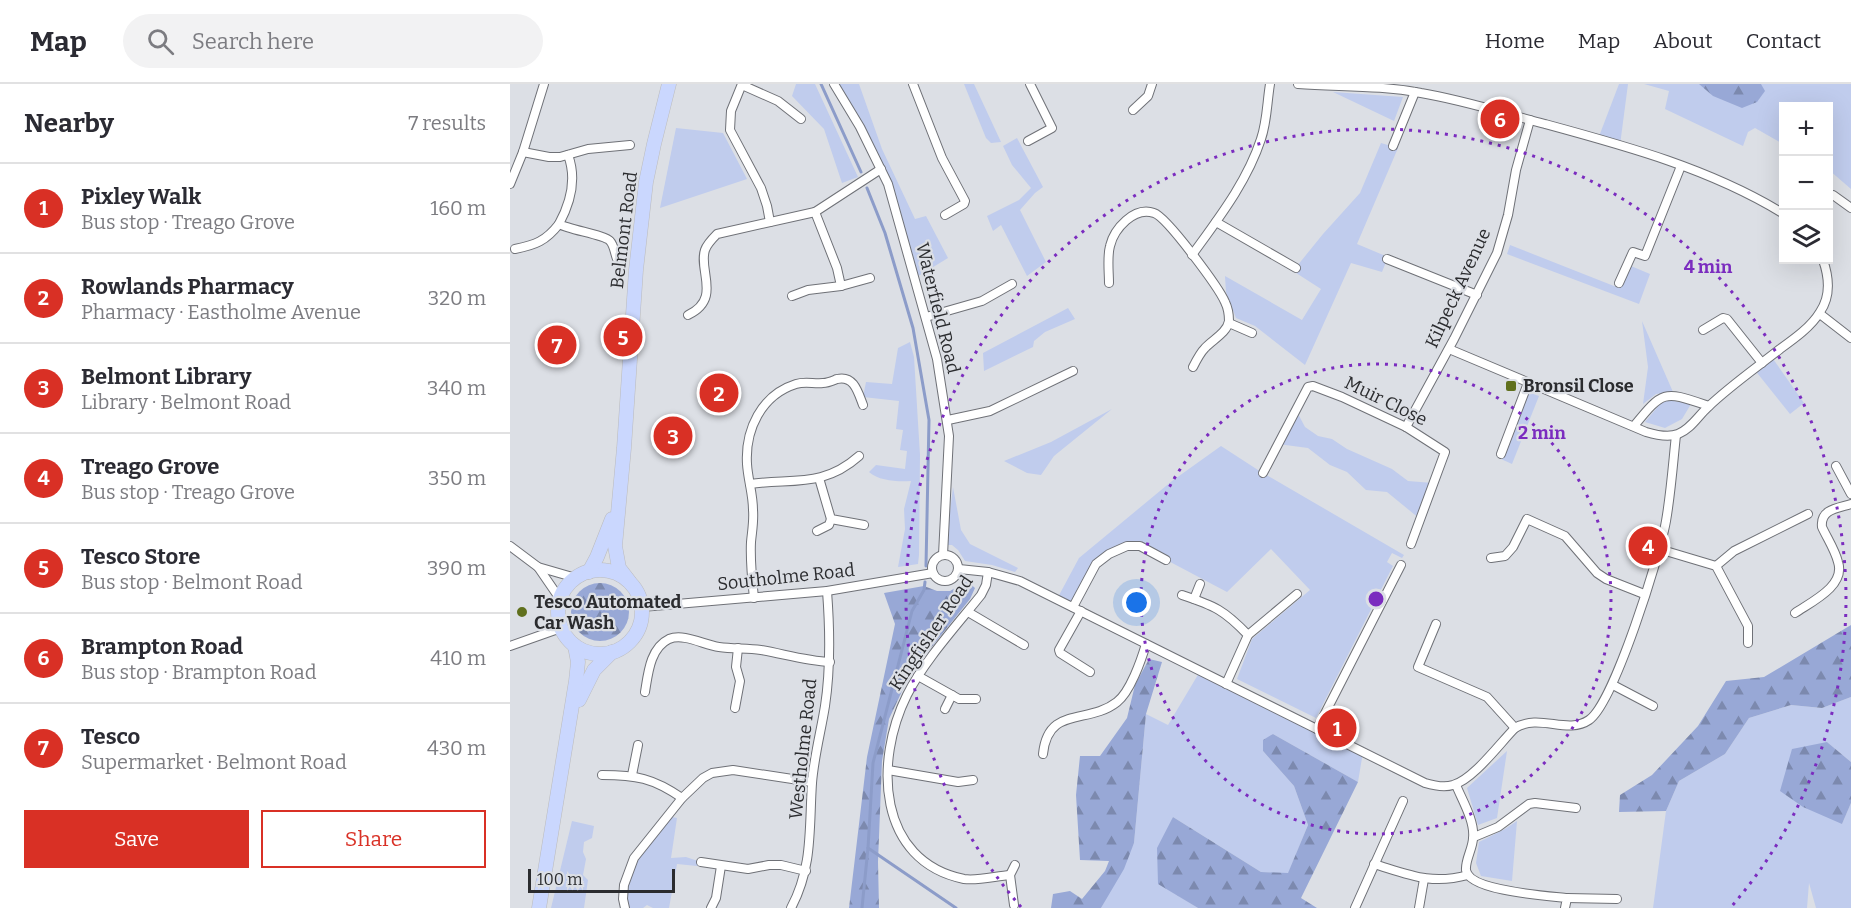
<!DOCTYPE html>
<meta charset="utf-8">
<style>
:root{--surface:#fff;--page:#f2f2f3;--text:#2b2b33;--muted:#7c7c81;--line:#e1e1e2;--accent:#d93025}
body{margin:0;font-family:Bitter,serif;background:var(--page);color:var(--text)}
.controls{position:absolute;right:18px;top:18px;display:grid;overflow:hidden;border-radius:0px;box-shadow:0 6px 24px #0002}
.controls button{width:54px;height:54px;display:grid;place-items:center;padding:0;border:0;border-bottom:2px solid var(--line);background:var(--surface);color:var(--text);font:30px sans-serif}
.scale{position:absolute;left:18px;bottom:15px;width:147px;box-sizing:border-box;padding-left:6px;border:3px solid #2b2c2f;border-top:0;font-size:16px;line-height:21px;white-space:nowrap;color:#2b2c2f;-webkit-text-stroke:4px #dcdfe5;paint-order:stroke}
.you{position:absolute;left:627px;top:519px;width:21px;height:21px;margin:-15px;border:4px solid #fff;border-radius:50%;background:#1a73e8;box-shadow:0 0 0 9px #1a73e833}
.badge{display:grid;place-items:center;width:39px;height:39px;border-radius:50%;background:var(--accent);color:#fff;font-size:20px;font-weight:700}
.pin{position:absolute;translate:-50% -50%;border:3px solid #fff;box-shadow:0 2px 6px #0006}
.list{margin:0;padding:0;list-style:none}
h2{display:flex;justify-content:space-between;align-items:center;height:78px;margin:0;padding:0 24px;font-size:26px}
h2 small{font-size:20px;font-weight:400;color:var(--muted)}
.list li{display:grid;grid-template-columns:39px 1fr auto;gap:18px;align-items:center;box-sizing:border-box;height:90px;padding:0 24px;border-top:2px solid var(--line)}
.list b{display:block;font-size:22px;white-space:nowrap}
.list p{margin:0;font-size:20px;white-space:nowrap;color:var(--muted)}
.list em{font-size:20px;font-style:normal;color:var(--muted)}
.actions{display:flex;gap:12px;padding:18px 24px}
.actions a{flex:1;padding:14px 0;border:2px solid var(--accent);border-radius:0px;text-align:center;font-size:21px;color:var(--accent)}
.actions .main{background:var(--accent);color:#fff}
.icon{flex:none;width:33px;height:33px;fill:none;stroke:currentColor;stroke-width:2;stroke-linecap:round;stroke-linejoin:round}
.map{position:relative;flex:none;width:1341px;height:824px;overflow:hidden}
header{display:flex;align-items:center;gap:36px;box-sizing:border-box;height:84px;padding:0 30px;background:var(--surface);border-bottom:2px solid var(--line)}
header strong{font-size:28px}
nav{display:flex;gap:33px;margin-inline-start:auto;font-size:21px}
.search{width:420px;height:54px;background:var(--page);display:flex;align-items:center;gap:15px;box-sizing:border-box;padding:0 21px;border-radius:33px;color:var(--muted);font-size:22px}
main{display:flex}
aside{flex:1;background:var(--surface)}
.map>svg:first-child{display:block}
.green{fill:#c0cced}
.forest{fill:url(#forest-firs)}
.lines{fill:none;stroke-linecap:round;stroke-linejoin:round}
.stream{stroke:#8c9cc9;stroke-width:3}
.minor-casing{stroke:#6f7177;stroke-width:10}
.trunk-casing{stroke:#bbbbbc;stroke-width:15}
.minor{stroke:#fff;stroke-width:8}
.trunk{stroke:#cad7fe;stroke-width:14}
.ring{fill:none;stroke:#7b2cbf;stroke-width:3;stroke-dasharray:3 6}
.poi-dot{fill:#60701d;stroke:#dcdfe5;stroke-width:2}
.labels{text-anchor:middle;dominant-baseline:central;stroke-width:4.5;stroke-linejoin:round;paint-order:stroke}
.street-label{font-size:18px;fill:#2b2c2f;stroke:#dcdfe5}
.poi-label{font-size:18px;font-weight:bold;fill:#2b2c2f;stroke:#dcdfe5;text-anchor:start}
.centre{fill:#7b2cbf;stroke:#dcdfe5;stroke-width:3}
.ring-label{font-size:18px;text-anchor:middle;font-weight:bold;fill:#7b2cbf;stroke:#dcdfe5;stroke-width:4.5;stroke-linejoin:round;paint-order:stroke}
</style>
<header>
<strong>Map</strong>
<div class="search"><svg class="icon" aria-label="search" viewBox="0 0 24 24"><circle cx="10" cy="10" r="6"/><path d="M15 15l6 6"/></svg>Search here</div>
<nav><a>Home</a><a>Map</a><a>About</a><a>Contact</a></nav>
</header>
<main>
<aside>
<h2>Nearby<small>7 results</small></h2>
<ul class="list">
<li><span class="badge">1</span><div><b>Pixley Walk</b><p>Bus stop · Treago Grove</p></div><em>160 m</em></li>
<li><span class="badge">2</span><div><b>Rowlands Pharmacy</b><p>Pharmacy · Eastholme Avenue</p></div><em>320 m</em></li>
<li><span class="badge">3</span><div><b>Belmont Library</b><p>Library · Belmont Road</p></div><em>340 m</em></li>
<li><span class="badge">4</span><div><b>Treago Grove</b><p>Bus stop · Treago Grove</p></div><em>350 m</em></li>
<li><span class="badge">5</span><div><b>Tesco Store</b><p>Bus stop · Belmont Road</p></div><em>390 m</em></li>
<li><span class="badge">6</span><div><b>Brampton Road</b><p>Bus stop · Brampton Road</p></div><em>410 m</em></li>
<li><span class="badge">7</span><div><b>Tesco</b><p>Supermarket · Belmont Road</p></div><em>430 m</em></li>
</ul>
<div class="actions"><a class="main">Save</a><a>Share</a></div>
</aside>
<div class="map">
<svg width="1341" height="824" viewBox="0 0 1341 824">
<defs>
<pattern id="forest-firs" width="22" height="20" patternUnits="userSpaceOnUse" patternTransform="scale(1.5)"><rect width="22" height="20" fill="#98a8d6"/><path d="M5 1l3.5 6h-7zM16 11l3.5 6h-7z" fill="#7c89ae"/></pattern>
</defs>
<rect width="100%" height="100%" fill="#dcdfe5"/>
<!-- green -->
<g class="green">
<path d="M286 0H305L348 93 332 99 314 45 282 12Z"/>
<path d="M324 0H349L372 65 405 135 416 132 438 174 405 194 378 101Z"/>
<path d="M454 0H464L491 58 481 59 476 54Z"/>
<path d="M1109 0H1118L1110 61 1088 55Z"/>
<path d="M1134 0H1341V105L1319 86 1318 22H1274L1273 60 1245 44 1238 48 1233 62 1155 25 1159 7Z"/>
<path d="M823 8 893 13 884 37Z"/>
<path d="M166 44 213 49 237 95 150 124Z"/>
<path d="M507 54 533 103 525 109 510 126 536 178 517 192 491 141 483 147 477 132 509 116 521 104 502 81 493 62Z"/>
<path d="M871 59 888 64 847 160 878 173 872 188 841 179 795 281 745 242 726 234 716 208 715 192 792 236 811 205 783 187 813 150 850 109Z"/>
<path d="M1000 161 1109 204 1121 182 1140 190 1129 220 997 170Z"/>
<path d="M558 224 565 235 535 248 524 257 523 263 474 287 473 269Z"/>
<path d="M1132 237 1163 308 1146 310 1133 320 1138 283Z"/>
<path d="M400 258 404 273 410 371 409 471 408 480 388 483 395 445 394 425 401 397C388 398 369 397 359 388L366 381 395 385 397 367 390 366 393 346 386 345 389 317 353 313 356 298 382 300 388 264Z"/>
<path d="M1261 272 1294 319 1280 330 1244 285Z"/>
<path d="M1018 308 1029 312 1002 380 991 375Z"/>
<path d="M1158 316 1181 320 1172 335 1155 344 1135 338 1150 320Z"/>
<path d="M602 325 544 372 531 391 517 389 494 377 541 358Z"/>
<path d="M786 326 795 343 808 352 822 355 837 365 882 385 898 397 923 399 910 435 877 408 856 406 837 388 820 381 798 364 768 360Z"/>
<path d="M711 362 748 386 894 471 892 474 882 469 877 478 883 482 806 634 727 595 742 555 800 506 761 465 717 508 630 462H617L586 480 563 523 547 515 569 474 662 397Z"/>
<path d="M443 403 451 446 460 460 508 484 505 488 482 481 455 477 448 466 442 461H436Z"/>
<path d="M689 589 853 668 848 698 763 650 753 667 784 702 798 741 778 790 751 788 663 733 648 799 688 824H591L624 759 636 630 658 641Z"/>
<path d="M1341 613V678L1317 658 1332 740 1341 719V824H1306L1299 799 1297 824H1143L1156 727 1169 697 1215 670 1239 634 1281 621 1312 624Z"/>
<path d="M997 667 987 734 968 741 957 704Z"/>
<path d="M157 732 167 734 161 774 176 773 191 778 187 782 167 780 159 824H143L137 821 133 824H115L118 787Z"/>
<path d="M62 737 84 742 82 754 74 758 73 768 76 775 73 791 78 796 74 824H41Z"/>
<path d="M1007 737 1002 797 971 792 966 779 969 758 995 745Z"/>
</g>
<!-- forest -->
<g class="forest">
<path d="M1189 0H1251L1255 7 1247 18 1232 24 1203 12Z"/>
<path d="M457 497 465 504 460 515 400 590 379 635 372 677 368 778 369 824H339L357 673 385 540 374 509 414 502 427 507H440Z"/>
<circle cx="90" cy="528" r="29"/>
<path d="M1341 541V613L1312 624 1281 621 1239 634 1215 670 1169 697 1156 727 1109 728 1110 711 1142 691 1188 642 1216 597 1254 593Z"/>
<path d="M639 575 652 578 636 630 624 759 614 785 591 824H541L543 810 560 807 572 815 595 787 599 777 570 776 566 711 570 672H590L617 634 625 601Z"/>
<path d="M763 650 848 698 791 814 807 824H688L648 800 647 764 663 733 751 788 778 789 798 741 784 702 753 667V656Z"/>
<path d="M1317 658 1341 678V719L1332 740 1293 723 1270 707 1282 665Z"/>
</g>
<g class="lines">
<!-- stream -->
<g class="stream">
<path d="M311 0 351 88"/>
<path d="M357 104 375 149 403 244 419 336 416 482"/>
<path d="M358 764 446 824"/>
<path d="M352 824 358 764 363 679 402 527 414 506 415 498"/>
</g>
<defs>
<g id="minor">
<path d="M232 0 221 27 220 46 251 104 257 122 260 138"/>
<path d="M324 0 350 43 378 100 427 275 439 352 433 471"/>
<path d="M403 0 432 74 455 117 454 120 435 131"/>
<path d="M788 0C829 3 870 1 911 9 953 16 993 29 1035 40 1116 62 1201 85 1274 130"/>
<path d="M232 1 268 17 291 35"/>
<path d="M623 26 638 12 642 0"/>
<path d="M518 57 542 44 520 0"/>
<path d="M883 62 905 8"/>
<path d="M13 68 39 73H50L78 65 120 61"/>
<path d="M58 71C67 95 61 118 49 140 60 146 95 151 100 157 104 161 105 170 107 175"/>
<path d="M0 100 13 68 34 0"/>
<path d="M1318 111H1323L1341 124"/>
<path d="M305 128 327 184 331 202"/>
<path d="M706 138 786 184"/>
<path d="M5 165C25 161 36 157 49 140"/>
<path d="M682 171C708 135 737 98 751 55 757 38 757 18 760 0"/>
<path d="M877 175 967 211"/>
<path d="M599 199C599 188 597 173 600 162 604 145 624 122 644 129 657 133 709 204 715 218 718 224 719 231 719 237 717 249 702 256 695 264 690 269 686 277 683 283"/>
<path d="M1109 199 1123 168 1135 172 1171 82"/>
<path d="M282 212 298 206 331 202 360 194"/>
<path d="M1310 230 1341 254"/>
<path d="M178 231C212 215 188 186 195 166 197 160 202 155 207 150L305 128 371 85"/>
<path d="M416 233 472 217 502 200"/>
<path d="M719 239 742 249"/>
<path d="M1193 246 1213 234 1217 235 1252 279"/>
<path d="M939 265 1136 348C1146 351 1158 354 1168 350 1181 345 1188 332 1198 323 1220 302 1246 284 1270 265 1284 255 1301 243 1310 228 1321 212 1319 193 1313 176"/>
<path d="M438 336 480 327 563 287"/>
<path d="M1124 342C1154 305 1154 307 1199 322"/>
<path d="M896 343 944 255 987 169 998 131 1006 86 1020 36"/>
<path d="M991 370 1018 299"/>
<path d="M1326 382 1341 410"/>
<path d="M753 389 798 303 803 302 832 313 896 343 935 368 901 460"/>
<path d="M309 394 321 435 354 441"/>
<path d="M240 400C282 394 313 404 349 372"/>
<path d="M307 447 319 441 321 435"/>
<path d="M0 462 28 483 66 494"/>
<path d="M1149 465 1206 482 1238 542V559"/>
<circle cx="435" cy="484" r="13"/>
<path d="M981 474 995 472 1003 463 1017 435 1055 452 1087 489 1096 495 1134 510"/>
<path d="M1206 482 1224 467 1298 430"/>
<path d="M28 483 50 515"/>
<path d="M449 485 478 488 510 497 915 699C925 702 934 704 943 701 963 696 990 659 1005 644 1030 629 1057 651 1079 636 1104 619 1150 471 1156 437 1161 408 1163 379 1166 351"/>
<path d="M478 488 476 501 471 511C447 541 414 577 397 611 364 677 367 777 454 795 468 797 486 792 500 791"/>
<path d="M672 511C705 522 714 526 738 551L716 600"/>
<path d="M244 514C242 495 240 477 241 458 242 447 244 437 243 426 243 410 238 396 237 380 235 346 251 311 286 300 295 297 304 300 313 299 318 299 322 297 327 295 344 291 348 308 353 321"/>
<path d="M684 515 690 500"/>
<path d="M132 523 317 507 423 489"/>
<path d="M563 523 586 480 599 470 617 462H630L656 476"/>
<path d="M571 527 549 566 550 569 580 588"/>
<path d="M458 528 514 561"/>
<path d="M1285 529C1301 518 1336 502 1328 478 1325 466 1317 454 1312 443 1310 425 1328 424 1341 420"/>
<path d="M926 540 908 583 977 613 1005 644"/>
<path d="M738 551 787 510"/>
<path d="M0 562 51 544"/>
<path d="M408 592 449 615H466"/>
<path d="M1103 601 1143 622"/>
<path d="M135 608C138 590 140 564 159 555 174 549 194 561 209 563 223 565 237 564 251 566 274 570 296 577 320 578"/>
<path d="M225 624 230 597 226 583 228 564"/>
<path d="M435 625 442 611"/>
<path d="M807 645 891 481"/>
<path d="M533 670C538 621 578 641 607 618 620 608 631 577 636 560"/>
<path d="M378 686 448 698 463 696"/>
<path d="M92 691C126 691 143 694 172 714"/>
<path d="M122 691 128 661"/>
<path d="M946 701C952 716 965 737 963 754 963 764 955 776 956 786 958 807 1039 812 1057 814L1055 824"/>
<path d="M964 753 988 743 1019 720 1025 719 1066 724"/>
<path d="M191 778 238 785 259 781H271L296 787"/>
<path d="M864 780C900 791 921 801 958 791"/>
<path d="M1057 814 1107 815"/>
<path d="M504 821 500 791 505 781"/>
<path d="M115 824 113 815 114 801 124 774 172 714 193 694 202 689 223 686 302 698"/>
<path d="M201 824 206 814 211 782"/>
<path d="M281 824C303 783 299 744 302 699 304 673 311 647 315 622 321 583 320 546 317 507"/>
<path d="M845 824 893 717"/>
<path d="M909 824 914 795"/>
</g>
<g id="trunk">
<circle cx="90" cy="528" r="42"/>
<path d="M79 488 87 473 102 435"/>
<path d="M119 497 109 484 105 462 114 364 126 186 136 98 144 60 159 0"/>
<path d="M69 616 84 586 102 568"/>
<path d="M29 824 66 597 68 578 65 562"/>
</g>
</defs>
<!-- minor casing -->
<use href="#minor" class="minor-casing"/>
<!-- trunk casing -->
<use href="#trunk" class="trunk-casing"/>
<!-- minor -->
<use href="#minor" class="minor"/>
<!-- trunk -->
<use href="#trunk" class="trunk"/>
</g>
<!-- distance rings -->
<g class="ring">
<circle cx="866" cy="515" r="235"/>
<path d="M511 823A470 470 0 1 1 1221 823"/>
</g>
<!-- markers -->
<g class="poi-dot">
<rect x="995" y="296" width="12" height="12" rx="3"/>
<circle cx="12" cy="528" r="6"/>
</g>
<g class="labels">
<!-- street labels -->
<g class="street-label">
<text transform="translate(114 146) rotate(-83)">Belmont Road</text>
<text transform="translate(948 204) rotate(-65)">Kilpeck Avenue</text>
<text transform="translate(428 224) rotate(76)">Waterfield Road</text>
<text transform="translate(876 317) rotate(26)">Muir Close</text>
<text transform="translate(276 493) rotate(-6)">Southolme Road</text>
<text transform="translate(421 549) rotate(-56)">Kingfisher Road</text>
<text transform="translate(293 665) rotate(-84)">Westholme Road</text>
</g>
<!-- poi labels -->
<g class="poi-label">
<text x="1013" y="302">Bronsil Close</text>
<text x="24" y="518">Tesco Automated<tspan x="24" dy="21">Car Wash</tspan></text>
</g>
</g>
<circle cx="866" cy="515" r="9" class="centre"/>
<g class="ring-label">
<text x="1198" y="189">4 min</text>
<text x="1032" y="355">2 min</text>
</g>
</svg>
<div class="controls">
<button>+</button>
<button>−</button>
<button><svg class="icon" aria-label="layers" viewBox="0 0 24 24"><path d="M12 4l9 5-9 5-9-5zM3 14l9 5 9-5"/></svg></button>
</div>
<div class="scale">100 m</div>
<div class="you"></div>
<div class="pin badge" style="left:827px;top:644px">1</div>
<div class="pin badge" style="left:209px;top:309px">2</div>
<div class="pin badge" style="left:163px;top:352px">3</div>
<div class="pin badge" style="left:1138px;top:462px">4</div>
<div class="pin badge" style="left:113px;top:253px">5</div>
<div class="pin badge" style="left:990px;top:35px">6</div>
<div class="pin badge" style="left:47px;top:261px">7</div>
</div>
</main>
